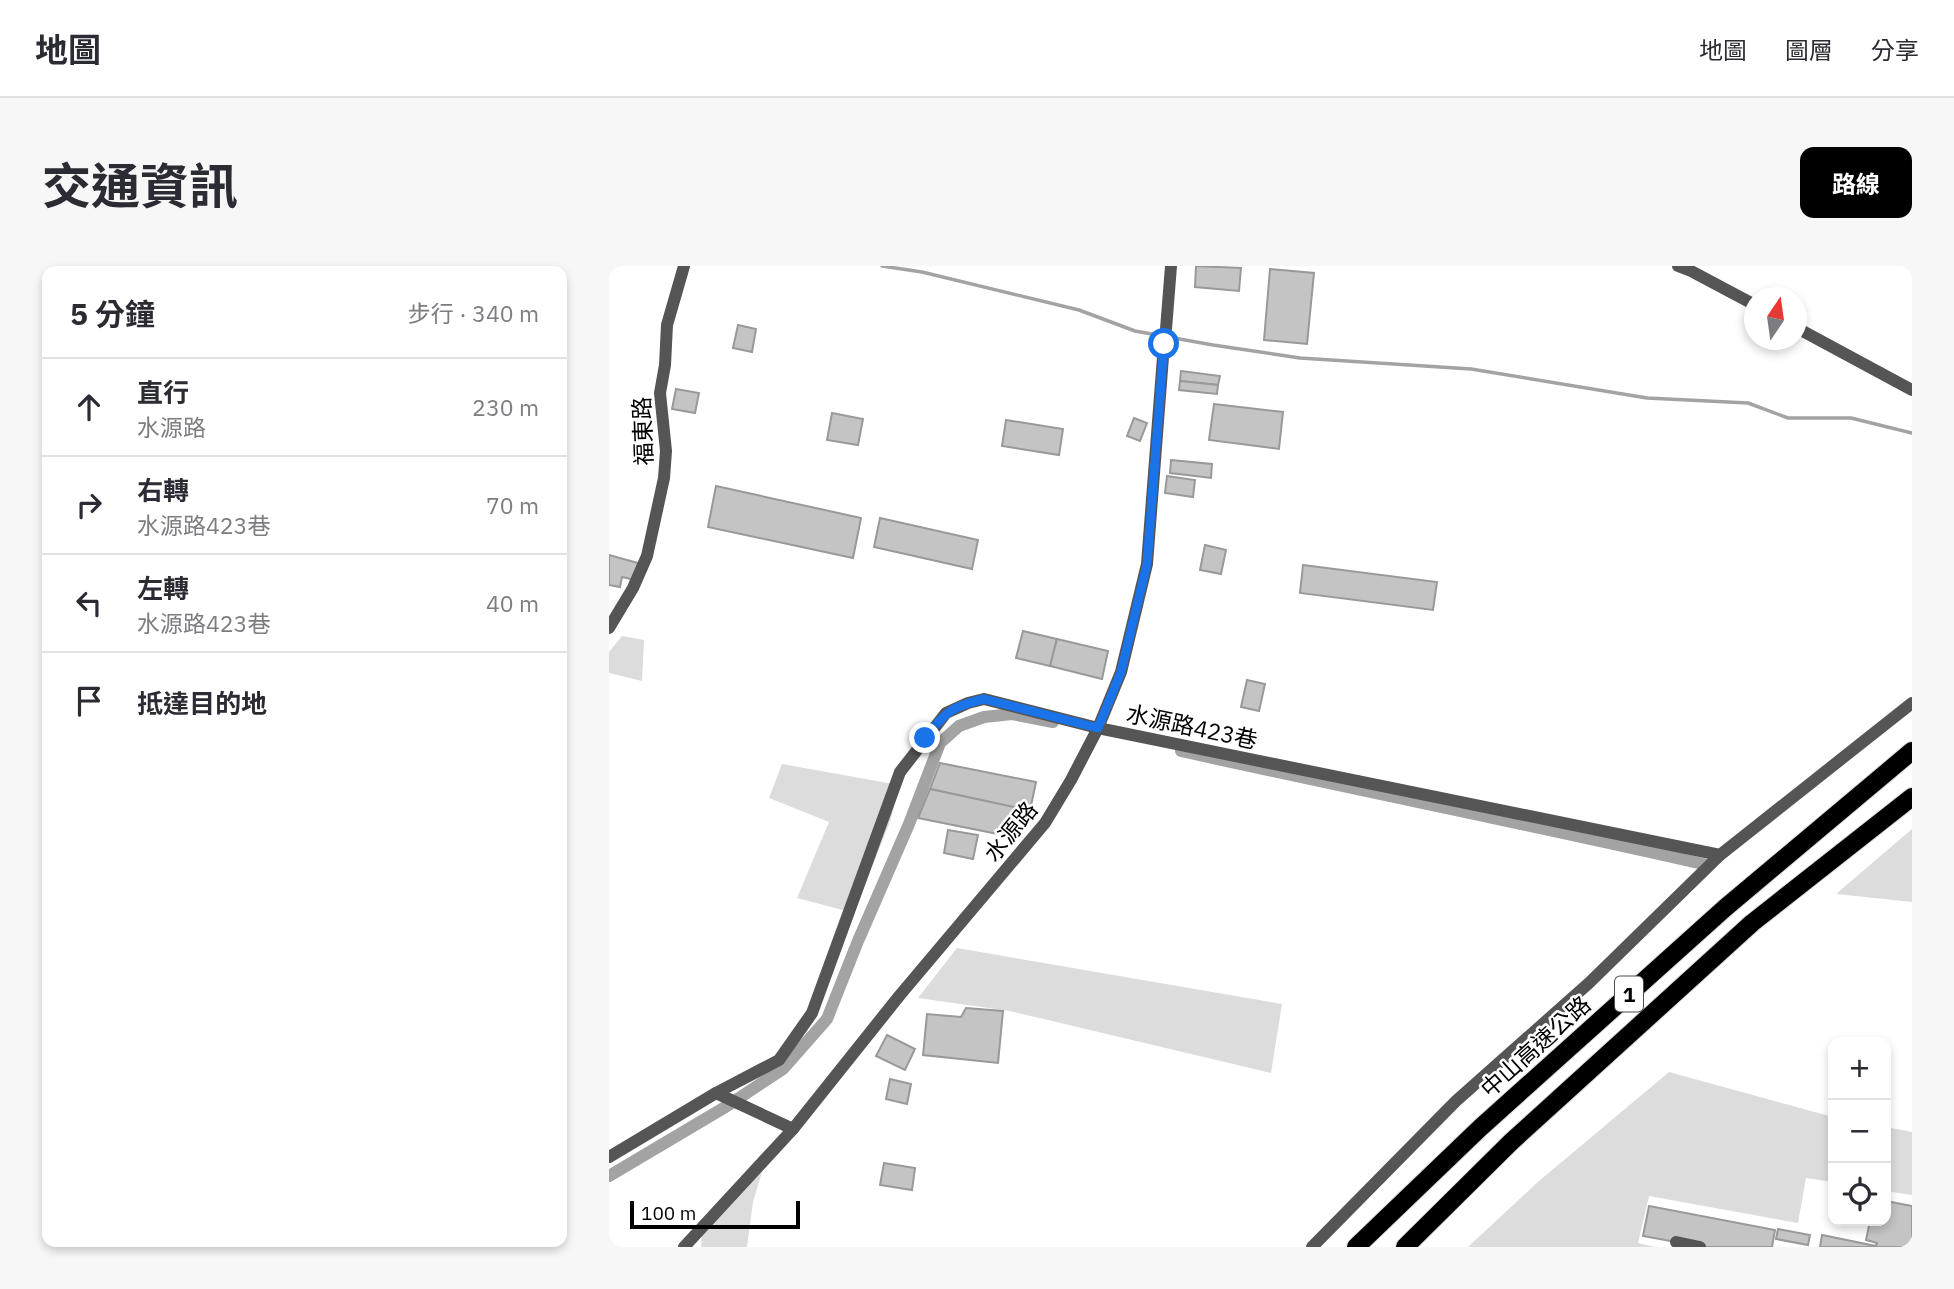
<!DOCTYPE html>
<html lang="zh-TW">
<meta charset="utf-8">
<style>
:root{--surface:#fff;--page:#f7f7f7;--text:#2b2b33;--muted:#7c7c81;--line:#e1e1e2;--accent:#000}
body{margin:0;font-family:"IBM Plex Sans","Noto Sans TC",sans-serif;background:var(--page);color:var(--text)}
.controls{position:absolute;right:21px;bottom:21px;display:grid;overflow:hidden;border-radius:14px;box-shadow:0 4px 10px #0003}
.controls button{width:63px;height:63px;display:grid;place-items:center;padding:0;border:0;border-bottom:2px solid var(--line);background:var(--surface);color:var(--text);font:35px sans-serif}
.compass{position:absolute;left:1135px;top:21px;width:63px;height:63px;border-radius:50%;background:var(--surface);box-shadow:0 4px 10px #0003;rotate:13deg}
.scale{position:absolute;left:21px;bottom:18px;width:170px;box-sizing:border-box;padding-left:7px;border:4px solid #000;border-top:0;font-size:19px;line-height:24px;white-space:nowrap;color:#000;-webkit-text-stroke:5px #fff;paint-order:stroke}
.stop{position:absolute;width:21px;height:21px;margin:-16px;border:5px solid #1a73e8;border-radius:50%;background:#fff}
.stop.end{background:#1a73e8;border-color:#fff;box-shadow:0 2px 7px #0008}
.list{margin:0;padding:0;list-style:none}
h2{display:flex;justify-content:space-between;align-items:center;height:91px;margin:0;padding:0 28px;font-size:30px}
h2 small{font-size:23px;font-weight:400;color:var(--muted)}
.list li{display:grid;grid-template-columns:46px 1fr auto;gap:21px;align-items:center;box-sizing:border-box;height:98px;padding:0 28px;border-top:2px solid var(--line)}
.list b{display:block;font-size:26px;white-space:nowrap}
.list p{margin:0;font-size:23px;white-space:nowrap;color:var(--muted)}
.list em{font-size:23px;font-style:normal;color:var(--muted)}
.icon{flex:none;width:38px;height:38px;fill:none;stroke:currentColor;stroke-width:2;stroke-linecap:round;stroke-linejoin:round}
.map{position:relative;flex:none;width:1303px;height:981px;overflow:hidden;border-radius:14px}
header{display:flex;align-items:center;gap:42px;box-sizing:border-box;height:98px;padding:0 35px;background:var(--surface);border-bottom:2px solid var(--line)}
header strong{font-size:33px}
nav{display:flex;gap:38px;margin-inline-start:auto;font-size:24px}
.intro{display:flex;align-items:center;justify-content:space-between;box-sizing:border-box;height:168px;padding:0 42px}
h1{margin:0;font-size:49px}
.button{padding:18px 32px;border-radius:14px;background:var(--accent);color:#fff;font-size:24px;font-weight:700}
main{display:flex;gap:42px;padding:0 42px}
aside{flex:1;background:var(--surface);border-radius:14px;box-shadow:0 4px 10px #0003}
.map>svg:first-child{display:block}
.green{fill:#dcdcdc}
.lines{fill:none;stroke-linecap:round;stroke-linejoin:round}
.stream{stroke:#a3a3a3;stroke-width:3.5}
.canal{stroke:#a3a3a3;stroke-width:12}
.building{fill:#c4c4c4;stroke:#999;stroke-width:2}
.highway-casing{stroke:#dbdbdb;stroke-width:20}
.minor{stroke:#555;stroke-width:12}
.highway{stroke:#000;stroke-width:18}
.route{stroke:#1a73e8;stroke-width:9}
.labels{text-anchor:middle;dominant-baseline:central;stroke-width:5;stroke-linejoin:round;paint-order:stroke}
.shield{fill:#fff;stroke:#4c4c4c;stroke-width:2}
.shield-label{font-size:21px;font-weight:bold;fill:#000}
.street-label{font-size:23px;fill:#000;stroke:#fff}
</style>
<header>
<strong>地圖</strong>
<nav><a>地圖</a><a>圖層</a><a>分享</a></nav>
</header>
<div class="intro"><h1>交通資訊</h1><a class="button">路線</a></div>
<main>
<aside>
<h2>5 分鐘<small>步行 · 340 m</small></h2>
<ul class="list">
<li><svg class="icon" aria-label="ahead" viewBox="0 0 24 24"><path d="M12 20V5M6 11l6-6 6 6"/></svg><div><b>直行</b><p>水源路</p></div><em>230 m</em></li>
<li><svg class="icon" aria-label="right" viewBox="0 0 24 24"><path d="M7 20v-9h11M14 6l5 5-5 5"/></svg><div><b>右轉</b><p>水源路423巷</p></div><em>70 m</em></li>
<li><svg class="icon" aria-label="left" viewBox="0 0 24 24"><path d="M17 20v-9H6M10 6l-5 5 5 5"/></svg><div><b>左轉</b><p>水源路423巷</p></div><em>40 m</em></li>
<li><svg class="icon" aria-label="arrive" viewBox="0 0 24 24"><path d="M6 21V4h12l-3 4 3 4H6"/></svg><div><b>抵達目的地</b></div></li>
</ul>
</aside>
<div class="map">
<svg width="1303" height="981" viewBox="0 0 1303 981">
<rect width="100%" height="100%" fill="#fff"/>
<!-- green -->
<g class="green">
<path d="M13 370 35 374 33 415 0 407V386Z"/>
<path d="M173 498 290 519 282 553 245 647 188 632 220 556 160 532Z"/>
<path d="M1303 563V636L1227 628Z"/>
<path d="M348 682 673 738 662 807 401 745 309 732Z"/>
<path d="M1060 806 1224 851V916L1197 912 1189 957 1040 930 1029 977 1046 981H859L930 915Z"/>
<path d="M1277 861 1303 866V929L1277 925Z"/>
<path d="M156 896 144 936 138 981H92L93 967Z"/>
</g>
<g class="lines">
<!-- stream -->
<path class="stream" d="M273 0 313 6 470 44 526 65 604 79 691 92 862 103 1038 132 1139 137 1179 152H1242L1303 167"/>
<!-- canal -->
<g class="canal">
<path d="M572 485C747 524 923 559 1098 599"/>
<path d="M0 910 118 840 174 803 218 753 249 675 300 558 331 477 350 460 375 451 403 448 444 456"/>
</g>
</g>
<!-- building -->
<g class="building">
<path d="M587 0 632 2 630 25 586 21Z"/>
<path d="M661 3 705 7 698 78 655 74Z"/>
<path d="M129 59 147 63 143 86 124 82Z"/>
<path d="M572 105 611 110 609 119 571 115Z"/>
<path d="M571 115 609 119 608 128 570 124Z"/>
<path d="M67 123 90 127 86 147 63 143Z"/>
<path d="M605 138 674 146 670 183 600 174Z"/>
<path d="M223 147 254 153 249 179 218 174Z"/>
<path d="M525 152 538 157 531 175 518 170Z"/>
<path d="M397 154 454 163 450 189 393 180Z"/>
<path d="M562 194 603 198 602 212 561 207Z"/>
<path d="M558 210 586 214 584 231 556 227Z"/>
<path d="M107 220 252 252 244 292 99 261Z"/>
<path d="M271 252 369 274 363 303 265 281Z"/>
<path d="M596 279 617 284 612 308 591 304Z"/>
<path d="M0 289 29 297 26 314 13 311 11 321 0 319Z"/>
<path d="M694 299 828 316 824 344 691 327Z"/>
<path d="M414 365 448 373 441 400 407 392Z"/>
<path d="M448 373 499 385 493 413 441 400Z"/>
<path d="M638 414 656 418 650 445 632 441Z"/>
<path d="M331 497 427 516 421 545 321 523Z"/>
<path d="M321 523 405 541 399 570 309 552Z"/>
<path d="M339 564 369 569 364 593 335 587Z"/>
<path d="M357 742 394 745 389 797 314 789 318 748 352 751Z"/>
<path d="M278 769 306 783 296 804 267 790Z"/>
<path d="M281 813 302 818 298 838 277 833Z"/>
<path d="M275 897 306 902 303 924 271 919Z"/>
<path d="M1277 935 1303 940V981H1211L1213 969 1267 980 1268 977 1257 974 1261 955H1277Z"/>
<path d="M1040 940 1166 964 1163 981H1094L1034 970Z"/>
<path d="M1169 963 1201 969 1199 979 1167 973Z"/>
</g>
<g class="lines">
<defs>
<g id="highway">
<path d="M747 981 871 862 1116 642 1303 485"/>
<path d="M796 981 902 876 1143 657 1303 531"/>
</g>
</defs>
<!-- highway casing -->
<use href="#highway" class="highway-casing"/>
<!-- minor -->
<g class="minor">
<path d="M1069 0 1082 5 1146 39"/>
<path d="M1188 62 1303 124"/>
<path d="M557 63 562 0"/>
<path d="M0 362 24 322 38 290 55 212 57 185 51 127 56 99 58 59 75 0"/>
<path d="M107 827 184 863"/>
<path d="M0 891 107 827 170 794 203 747 291 506 337 447 359 437 375 433 489 462 1111 589"/>
<path d="M1067 976 1091 981"/>
<path d="M75 981 184 863 291 729 436 557 462 514 489 462 512 406 538 298 555 78"/>
<path d="M703 981 847 835 980 717 1111 589 1303 437"/>
</g>
<!-- highway -->
<use href="#highway" class="highway"/>
</g>
<g class="lines">
<!-- route -->
<path class="route" d="M316 472C337 446 341 441 375 433L489 462 512 406 538 298 555 78"/>
</g>
<g class="labels">
<!-- shield labels -->
<rect class="shield" x="1006" y="710.5" width="28" height="35" rx="5"/>
<g class="shield-label">
<text x="1020" y="728">1</text>
</g>
<!-- street labels -->
<g class="street-label">
<text transform="translate(33 165) rotate(-92)">福東路</text>
<text transform="translate(583 460) rotate(12)">水源路423巷</text>
<text transform="translate(401 565) rotate(-51)">水源路</text>
<text transform="translate(926 780) rotate(-42)">中山高速公路</text>
</g>
</g>
</svg>
<div class="controls">
<button>+</button>
<button>−</button>
<button><svg class="icon" aria-label="locate" viewBox="0 0 24 24"><circle cx="12" cy="12" r="6"/><path d="M12 2v4M12 18v4M2 12h4M18 12h4"/></svg></button>
</div>
<svg class="compass" viewBox="-18 -18 36 36"><path d="M0-13l5 13h-10z" fill="#e53935"/><path d="M0 13l5-13h-10z" fill="#7c7c81"/></svg>
<div class="scale">100 m</div>
<div class="stop" style="left:555px;top:78px"></div>
<div class="stop end" style="left:316px;top:472px"></div>
</div>
</main>
